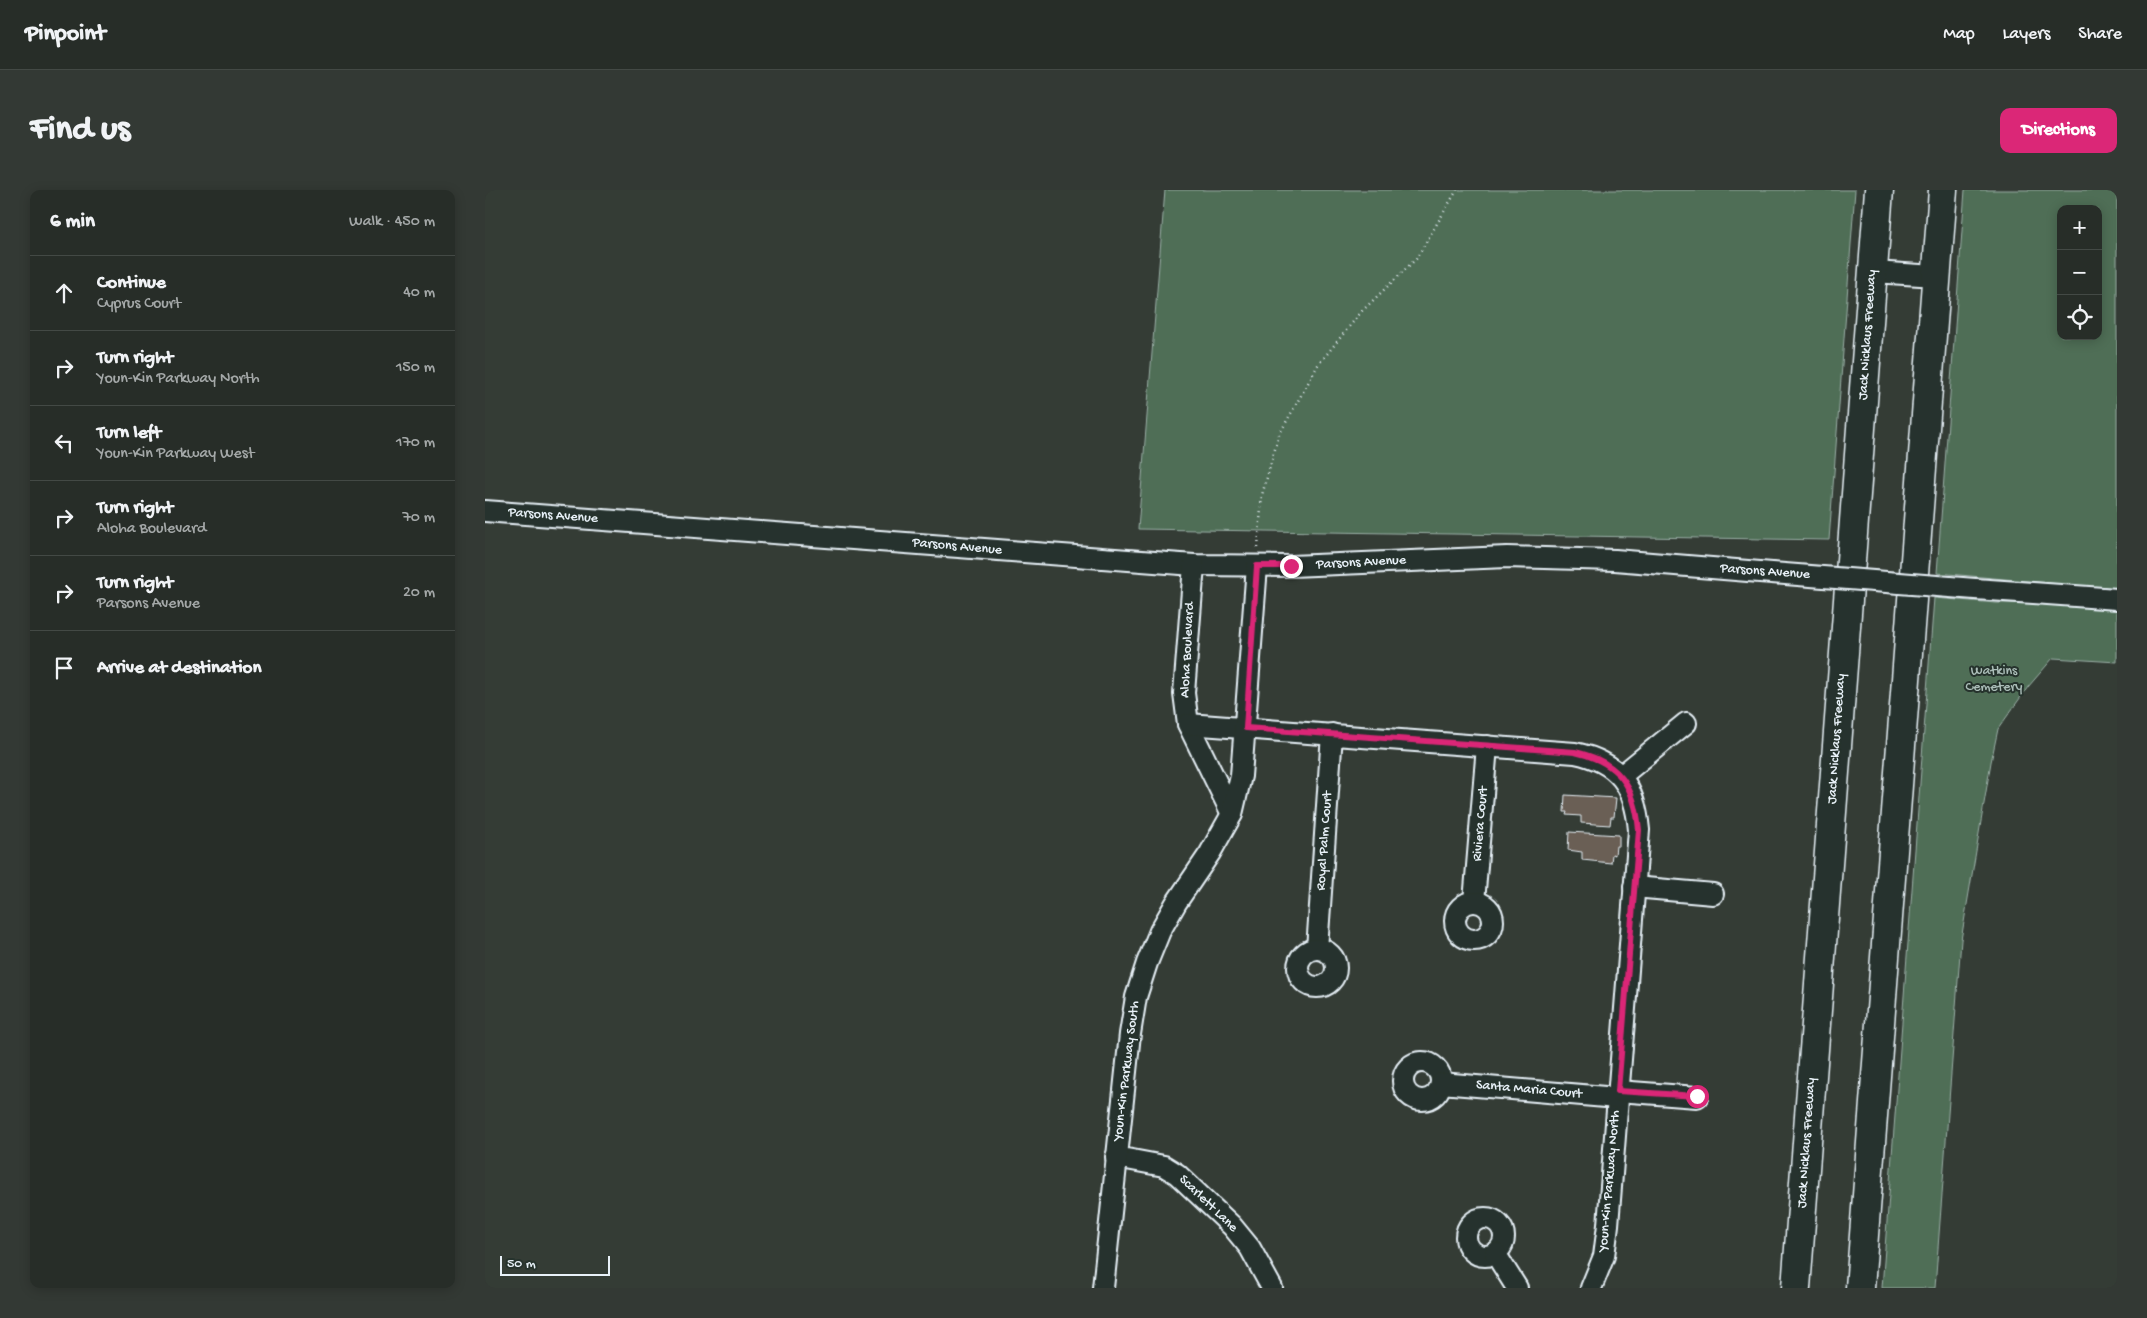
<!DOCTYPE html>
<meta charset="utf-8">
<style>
:root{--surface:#272d28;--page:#333934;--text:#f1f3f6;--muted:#a4a8a8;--line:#434945;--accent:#db2777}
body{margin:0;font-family:"Gochi Hand",sans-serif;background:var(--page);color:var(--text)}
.controls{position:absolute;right:15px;top:15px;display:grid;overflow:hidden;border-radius:10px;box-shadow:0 2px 12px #0003}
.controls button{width:45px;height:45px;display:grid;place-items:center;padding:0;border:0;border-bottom:1px solid var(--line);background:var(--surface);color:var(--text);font:25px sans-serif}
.scale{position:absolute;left:15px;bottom:12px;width:110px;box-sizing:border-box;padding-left:5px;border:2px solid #e8f1f8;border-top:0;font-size:14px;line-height:18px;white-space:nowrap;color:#e8f1f8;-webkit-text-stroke:4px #26332d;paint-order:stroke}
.stop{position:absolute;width:15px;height:15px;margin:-11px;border:4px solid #db2777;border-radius:50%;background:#fff}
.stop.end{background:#db2777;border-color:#fff;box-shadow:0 1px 5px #0008}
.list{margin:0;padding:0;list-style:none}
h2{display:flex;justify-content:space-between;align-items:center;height:65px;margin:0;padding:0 20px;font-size:21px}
h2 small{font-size:16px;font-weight:400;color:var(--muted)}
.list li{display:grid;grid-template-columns:32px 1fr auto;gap:15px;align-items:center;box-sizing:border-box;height:75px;padding:0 20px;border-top:1px solid var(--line)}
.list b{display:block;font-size:19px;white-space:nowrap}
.list p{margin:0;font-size:16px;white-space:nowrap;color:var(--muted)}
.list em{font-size:16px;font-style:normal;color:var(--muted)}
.icon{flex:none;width:28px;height:28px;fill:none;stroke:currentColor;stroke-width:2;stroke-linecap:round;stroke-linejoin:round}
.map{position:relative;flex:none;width:1632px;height:1098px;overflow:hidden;border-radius:10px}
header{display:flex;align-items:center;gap:30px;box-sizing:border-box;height:70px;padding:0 25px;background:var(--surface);border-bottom:1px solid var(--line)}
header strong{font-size:24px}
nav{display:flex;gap:28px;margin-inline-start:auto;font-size:18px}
.intro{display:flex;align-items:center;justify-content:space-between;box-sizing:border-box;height:120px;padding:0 30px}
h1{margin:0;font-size:35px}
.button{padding:12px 22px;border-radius:10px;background:var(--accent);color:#fff;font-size:18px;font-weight:700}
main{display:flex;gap:30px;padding:0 30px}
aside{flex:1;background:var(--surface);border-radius:10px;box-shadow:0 2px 12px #0003}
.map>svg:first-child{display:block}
.green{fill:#4f6e57;stroke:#9cb0a8;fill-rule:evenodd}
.building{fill:#6a5f54;stroke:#e8f1f8}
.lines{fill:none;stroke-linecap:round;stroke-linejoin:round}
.minor-casing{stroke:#e8f1f8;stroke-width:24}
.highway-casing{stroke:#e8f1f8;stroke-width:31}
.path{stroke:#e8f1f8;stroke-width:2.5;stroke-dasharray:1 4;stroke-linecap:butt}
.minor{stroke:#26332d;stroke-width:20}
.highway{stroke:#26332d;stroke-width:28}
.minor-bridge-casing{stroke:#e8f1f8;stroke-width:24;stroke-linecap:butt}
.minor-bridge{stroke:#26332d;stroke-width:20}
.route{stroke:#db2777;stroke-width:6}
.labels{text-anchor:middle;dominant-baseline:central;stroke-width:4;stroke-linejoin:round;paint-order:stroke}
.street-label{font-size:14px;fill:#e8f1f8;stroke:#26332d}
.park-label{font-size:14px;fill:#abbdb8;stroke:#26332d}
</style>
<header>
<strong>Pinpoint</strong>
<nav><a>Map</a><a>Layers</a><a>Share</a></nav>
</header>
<div class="intro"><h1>Find us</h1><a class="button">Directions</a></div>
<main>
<aside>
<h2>6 min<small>Walk · 450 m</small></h2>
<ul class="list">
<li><svg class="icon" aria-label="ahead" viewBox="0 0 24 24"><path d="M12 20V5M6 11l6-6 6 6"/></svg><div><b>Continue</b><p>Cyprus Court</p></div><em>40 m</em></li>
<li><svg class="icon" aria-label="right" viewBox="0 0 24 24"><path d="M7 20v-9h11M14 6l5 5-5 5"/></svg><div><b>Turn right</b><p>Youn-Kin Parkway North</p></div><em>150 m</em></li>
<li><svg class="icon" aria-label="left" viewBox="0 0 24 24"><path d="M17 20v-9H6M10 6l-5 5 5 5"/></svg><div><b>Turn left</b><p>Youn-Kin Parkway West</p></div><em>170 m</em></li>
<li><svg class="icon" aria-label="right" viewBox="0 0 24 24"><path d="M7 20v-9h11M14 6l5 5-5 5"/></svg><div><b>Turn right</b><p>Aloha Boulevard</p></div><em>70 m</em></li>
<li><svg class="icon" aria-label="right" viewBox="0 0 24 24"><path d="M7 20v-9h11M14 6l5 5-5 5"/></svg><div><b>Turn right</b><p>Parsons Avenue</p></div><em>20 m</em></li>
<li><svg class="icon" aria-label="arrive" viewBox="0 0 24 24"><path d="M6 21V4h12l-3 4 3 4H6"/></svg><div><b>Arrive at destination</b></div></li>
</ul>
</aside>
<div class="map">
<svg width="1632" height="1098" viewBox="0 0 1632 1098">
<rect width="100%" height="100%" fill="#343c35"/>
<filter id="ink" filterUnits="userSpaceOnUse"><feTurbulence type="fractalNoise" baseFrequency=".02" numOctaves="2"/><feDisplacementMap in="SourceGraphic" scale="10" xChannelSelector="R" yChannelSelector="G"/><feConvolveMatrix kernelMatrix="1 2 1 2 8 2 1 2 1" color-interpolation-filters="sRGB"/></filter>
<g filter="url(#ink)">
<!-- green -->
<g class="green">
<path d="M680 0H1370L1344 350 653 339Z"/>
<path d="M1480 0H1632V399L1452 383ZM1576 19H1613V146H1576Z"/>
<path d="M1449 408 1511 413 1575 414 1632 419V472L1568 468 1543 497 1513 539 1506 572 1476 750 1450 1098H1397Z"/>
</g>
<!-- building -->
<g class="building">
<path d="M1080 605 1131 608 1129 627H1126L1125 635 1096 633V626L1081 625 1082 622H1079Z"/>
<path d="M1084 642 1134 645V656H1131L1130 665 1127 664 1126 673 1097 670V662L1083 660Z"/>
</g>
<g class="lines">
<defs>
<g id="minor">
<path d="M1388 82 1451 86"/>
<path d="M0 321 709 375 806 376 1022 367 1130 370 1287 383"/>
<path d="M709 375 699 503 703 534 747 624"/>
<path d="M1490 399 1632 409"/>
<path d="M703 534 1090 563C1134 572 1150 596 1154 640L1123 1035 1119 1066 1106 1098"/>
<path d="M1136 586 1201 533"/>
<path d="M1149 697 1228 704"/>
<path d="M989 712 1002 556"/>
<circle cx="989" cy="731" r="19"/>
<path d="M832 759 847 544"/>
<circle cx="832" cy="778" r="19"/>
<circle cx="937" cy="891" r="19"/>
<path d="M956 893 1132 908"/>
<path d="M1133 901 1212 907"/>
<path d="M631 967 679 976 692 984 747 1036 765 1058 787 1098"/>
<circle cx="1000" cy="1047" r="19"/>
<path d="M1010 1063 1032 1098"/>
<path d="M618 1098 645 844 651 807 662 773 675 741 691 713 725 663 747 624 756 586 772 376"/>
</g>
<g id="highway">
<path d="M1311 1098 1394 0"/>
<path d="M1375 1098 1458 0"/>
</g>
</defs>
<!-- minor casing -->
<use href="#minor" class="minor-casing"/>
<!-- highway casing -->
<use href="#highway" class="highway-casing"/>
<!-- path -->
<path class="path" d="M773 358 777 305 794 245 833 175 877 121 931 69 972 0"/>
<!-- minor -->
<use href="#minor" class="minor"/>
<!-- highway -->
<use href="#highway" class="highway"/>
<defs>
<path id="minor-bridge" d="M1287 383 1490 399"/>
</defs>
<!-- minor-bridge casing -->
<use href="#minor-bridge" class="minor-bridge-casing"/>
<!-- minor-bridge -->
<use href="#minor-bridge" class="minor-bridge"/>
</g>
</g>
<g class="lines" filter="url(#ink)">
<!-- route -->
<path class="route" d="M806 376H772L761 538 1090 562C1134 572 1150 596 1154 640L1133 901 1212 906"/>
</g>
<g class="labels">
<!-- street labels -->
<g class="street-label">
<text transform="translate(1383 145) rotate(-86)">Jack Nicklaus Freeway</text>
<text transform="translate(68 326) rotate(4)">Parsons Avenue</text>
<text transform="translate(472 357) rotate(5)">Parsons Avenue</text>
<text transform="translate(876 373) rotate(-3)">Parsons Avenue</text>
<text transform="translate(1280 382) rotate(4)">Parsons Avenue</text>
<text transform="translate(703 460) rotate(-87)">Aloha Boulevard</text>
<text transform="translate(1352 549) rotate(-86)">Jack Nicklaus Freeway</text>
<text transform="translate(996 634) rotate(-85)">Riviera Court</text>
<text transform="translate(840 651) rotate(-86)">Royal Palm Court</text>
<text transform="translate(642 881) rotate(-83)">Youn-Kin Parkway South</text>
<text transform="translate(1044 900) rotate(5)">Santa Maria Court</text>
<text transform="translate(1322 953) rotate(-86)">Jack Nicklaus Freeway</text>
<text transform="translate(1125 991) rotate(-85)">Youn-Kin Parkway North</text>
<text transform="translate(723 1014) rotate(44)">Scarlett Lane</text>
</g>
<!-- park labels -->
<g class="park-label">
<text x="1509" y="481">Watkins<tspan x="1509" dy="16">Cemetery</tspan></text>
</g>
</g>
</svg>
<div class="controls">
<button>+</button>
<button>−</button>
<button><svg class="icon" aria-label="locate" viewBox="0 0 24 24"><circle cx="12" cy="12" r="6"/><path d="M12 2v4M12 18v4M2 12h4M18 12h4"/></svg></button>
</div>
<div class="scale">50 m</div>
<div class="stop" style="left:1212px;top:906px"></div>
<div class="stop end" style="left:806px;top:376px"></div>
</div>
</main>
